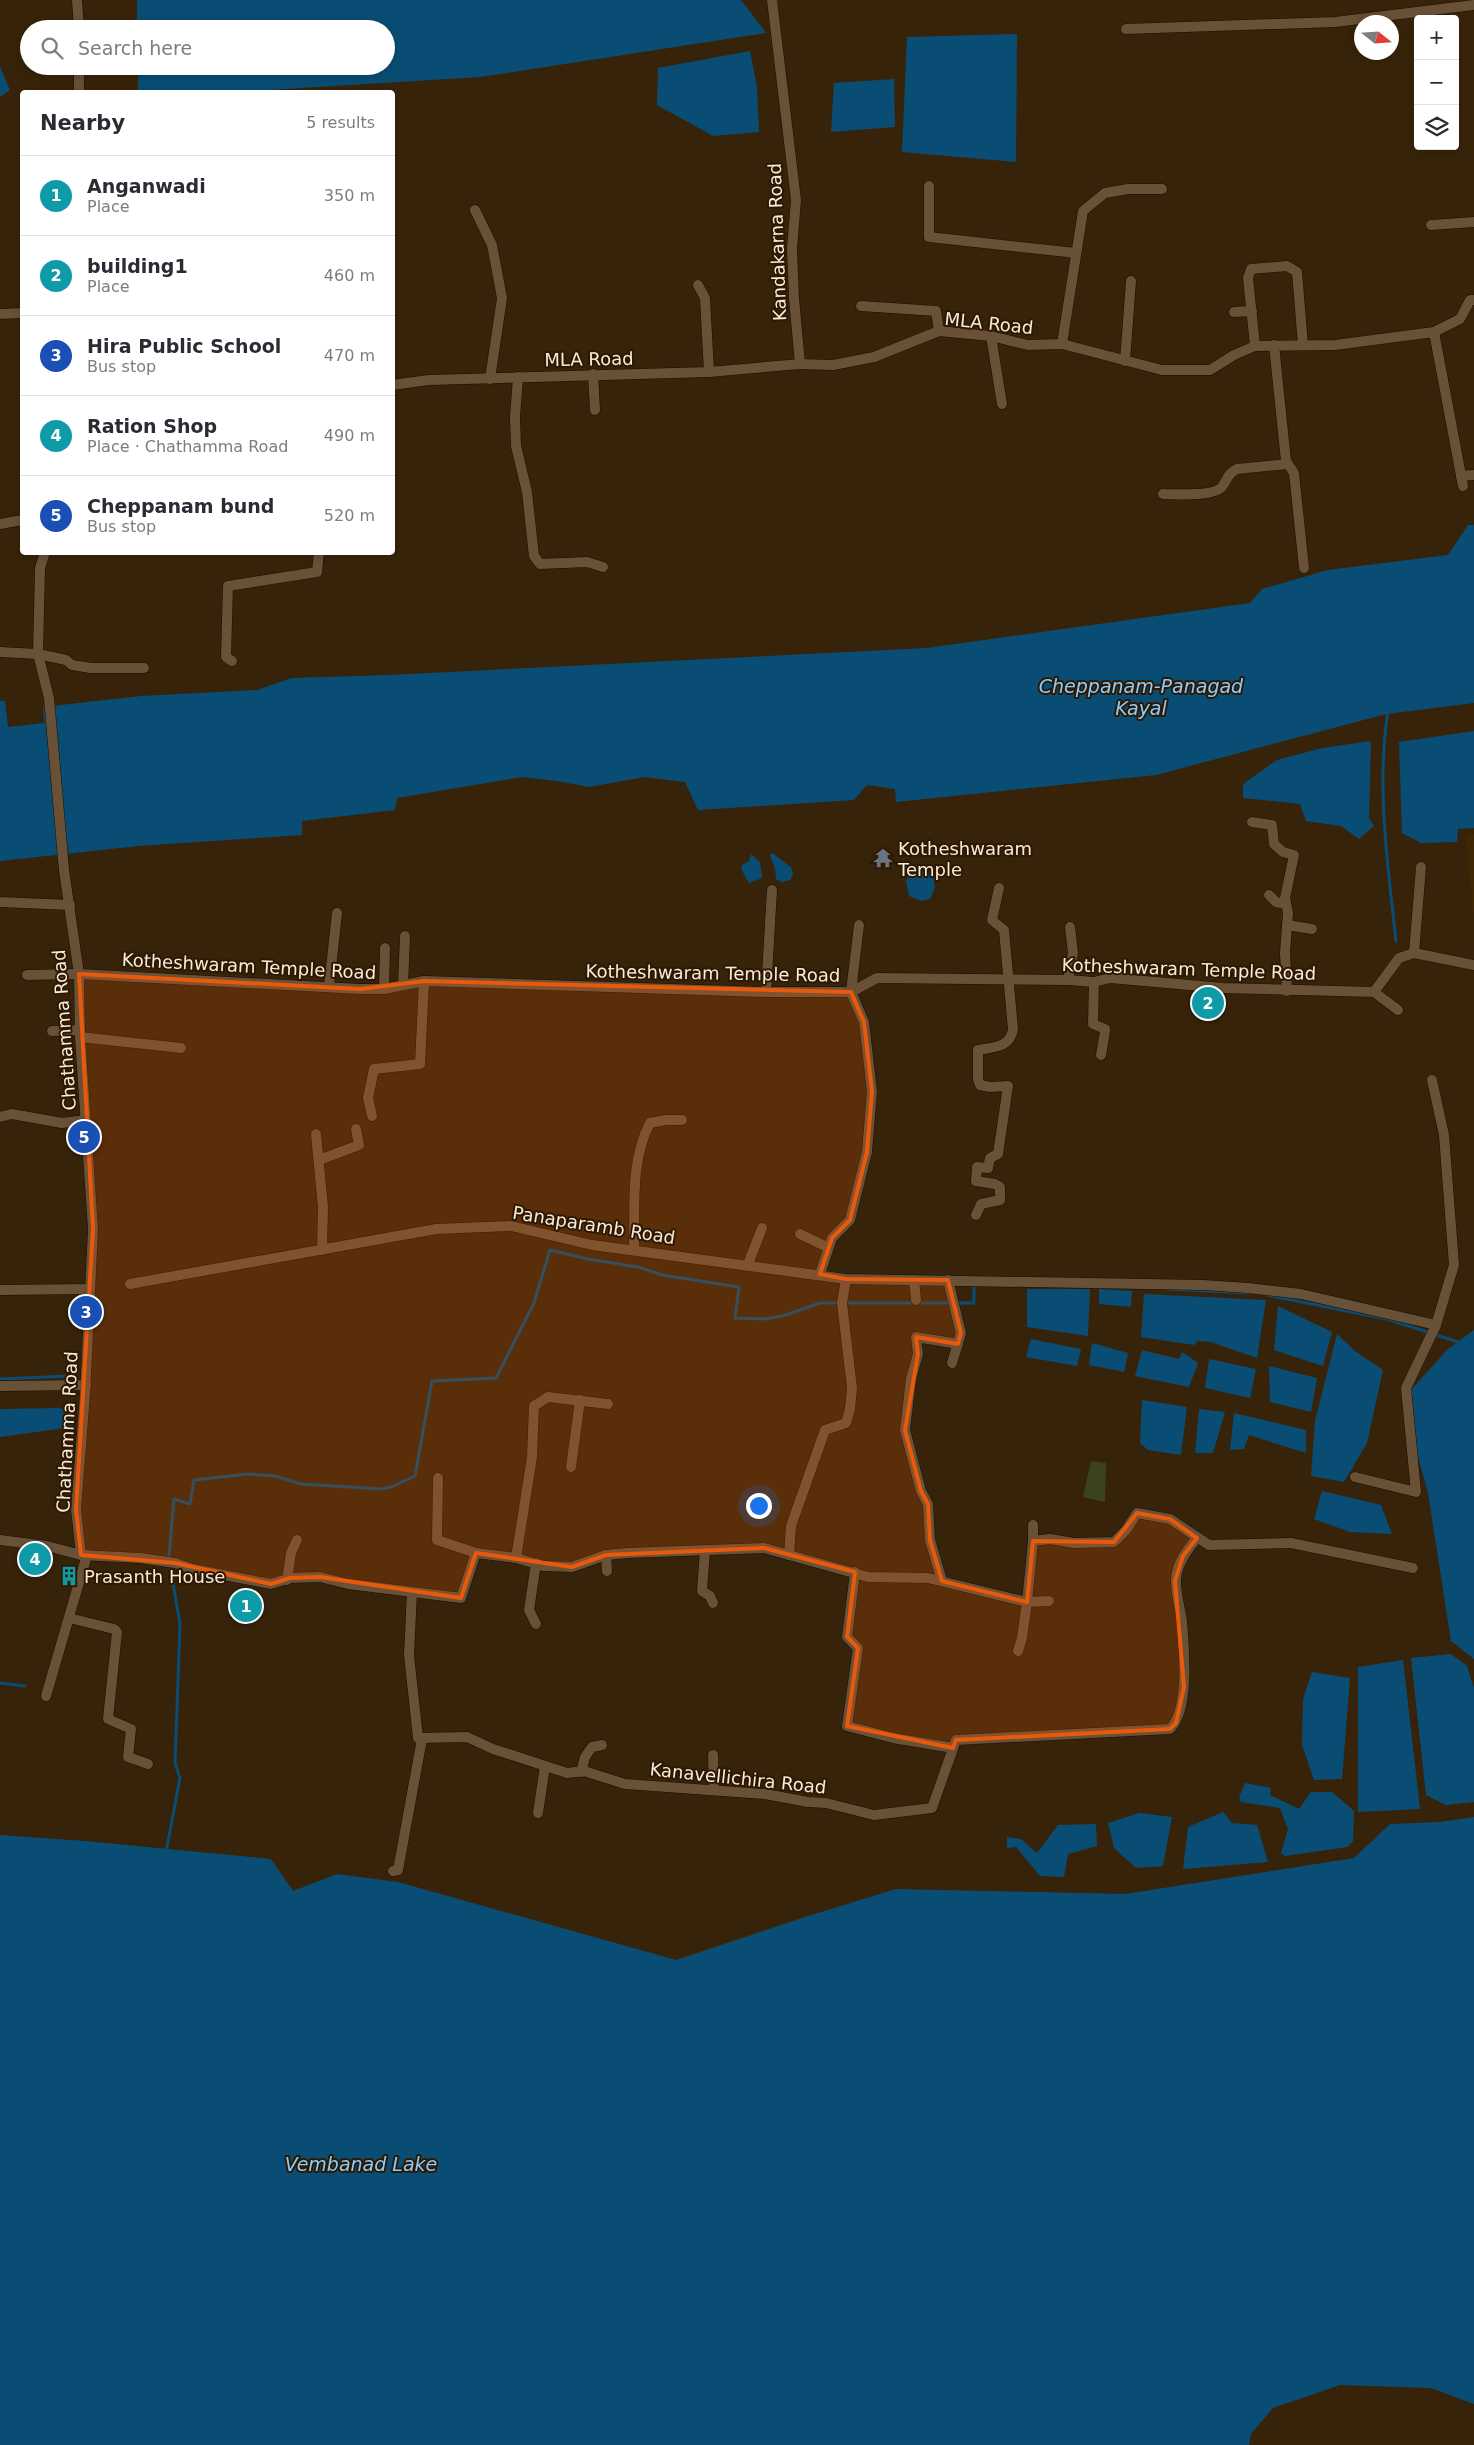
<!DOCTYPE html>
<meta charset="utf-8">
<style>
:root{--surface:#fff;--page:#f2f2f3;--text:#2b2b33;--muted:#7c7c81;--line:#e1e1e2;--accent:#7c3aed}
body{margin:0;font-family:"DejaVu Sans",sans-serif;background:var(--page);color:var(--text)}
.controls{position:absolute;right:15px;top:15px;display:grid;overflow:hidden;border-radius:5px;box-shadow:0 2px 8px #0003}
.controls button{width:45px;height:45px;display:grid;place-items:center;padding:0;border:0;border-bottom:1px solid var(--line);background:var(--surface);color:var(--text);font:25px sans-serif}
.compass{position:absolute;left:1354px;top:15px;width:45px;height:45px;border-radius:50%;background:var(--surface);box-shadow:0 2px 8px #0003;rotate:107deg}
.you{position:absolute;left:758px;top:1505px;width:18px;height:18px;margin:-12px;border:4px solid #fff;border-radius:50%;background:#1a73e8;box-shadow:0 0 0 8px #1a73e833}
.badge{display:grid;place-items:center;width:32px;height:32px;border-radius:50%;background:var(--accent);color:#fff;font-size:16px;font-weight:700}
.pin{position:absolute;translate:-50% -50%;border:2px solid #fff;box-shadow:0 1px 5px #0006}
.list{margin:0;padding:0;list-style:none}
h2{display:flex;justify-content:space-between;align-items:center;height:65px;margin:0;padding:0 20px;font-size:21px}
h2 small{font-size:16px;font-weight:400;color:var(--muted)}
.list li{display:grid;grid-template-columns:32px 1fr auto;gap:15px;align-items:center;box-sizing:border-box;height:80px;padding:0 20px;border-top:1px solid var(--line)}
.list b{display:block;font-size:19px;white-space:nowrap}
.list p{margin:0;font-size:16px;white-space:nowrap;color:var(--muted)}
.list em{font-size:16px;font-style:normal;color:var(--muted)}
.icon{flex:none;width:28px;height:28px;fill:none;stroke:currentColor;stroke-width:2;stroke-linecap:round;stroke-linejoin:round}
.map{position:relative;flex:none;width:1474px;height:2445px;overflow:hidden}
.search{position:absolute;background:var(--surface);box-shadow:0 2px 8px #0003;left:20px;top:20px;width:375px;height:55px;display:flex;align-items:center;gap:12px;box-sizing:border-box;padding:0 18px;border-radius:28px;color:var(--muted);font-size:19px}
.panel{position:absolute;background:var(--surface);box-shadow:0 2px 8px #0003;left:20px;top:90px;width:375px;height:465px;border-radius:5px}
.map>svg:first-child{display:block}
.built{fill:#402704}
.green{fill:#3d421e}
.water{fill:#0a4d74}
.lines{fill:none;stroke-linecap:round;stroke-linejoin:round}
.stream{stroke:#0a4d74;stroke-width:3}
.minor-casing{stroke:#1b0d00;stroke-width:11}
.minor{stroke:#685137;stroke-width:10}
.marked{fill:#e8590c;fill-opacity:0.2;stroke:#e8590c;stroke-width:4;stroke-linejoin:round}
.labels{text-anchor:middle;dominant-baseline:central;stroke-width:4;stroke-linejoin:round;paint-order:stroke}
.street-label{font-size:18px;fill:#f8eadc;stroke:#2d1901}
.poi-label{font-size:18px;fill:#f8eadc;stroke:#2d1901;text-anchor:start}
.water-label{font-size:19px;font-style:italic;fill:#8bccfc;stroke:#2d1901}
</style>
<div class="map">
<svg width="1474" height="2445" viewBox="0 0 1474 2445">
<rect width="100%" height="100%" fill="#372309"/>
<!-- built -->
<path class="built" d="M1465 834H1474V918Z"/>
<!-- green -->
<path class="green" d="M1091 1461 1106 1463 1105 1502 1083 1497Z"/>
<!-- water -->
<g class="water">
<path d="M137 0H741L766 33 480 77 239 92H138V66H386V29H137Z"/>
<path d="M1017 34 1016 162 902 152 907 37Z"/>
<path d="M750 51 757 87 759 132 713 136 657 105 658 68Z"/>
<path d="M0 67 10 90 0 97Z"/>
<path d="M894 79 895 127 831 132 834 83Z"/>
<path d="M1468 525H1474V703L1386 714 1156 775 896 802 895 789 867 785 854 800 698 810 685 782 644 777 589 787 557 781 522 777 397 798 395 810 302 821V835L138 846 0 861V701H5L8 727 44 723 43 707 141 696 257 690 292 678 389 675 927 648 1250 603 1262 589 1328 570 1448 555Z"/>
<path d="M1474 731V828L1458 829 1457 842 1421 843 1402 833 1399 742Z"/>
<path d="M1371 741 1369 818 1374 826 1359 839 1341 826 1306 821 1300 804 1243 798V784L1277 760 1322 748Z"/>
<path d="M772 853 791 867 793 874 790 880 782 882 776 879 775 868 770 856Z"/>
<path d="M751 854 760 862 762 878 749 883 741 869 742 865 749 861Z"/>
<path d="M921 869 933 875 935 887 930 899 922 901 909 896 906 881 910 874Z"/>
<path d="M1027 1289H1090L1088 1336 1027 1327Z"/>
<path d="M1099 1289 1132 1291 1131 1307 1099 1304Z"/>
<path d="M1144 1294 1266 1300 1257 1358 1211 1342 1197 1341 1194 1345 1141 1337Z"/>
<path d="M1278 1306 1332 1332 1323 1366 1274 1350Z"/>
<path d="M1474 1330V1659L1451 1641 1428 1493 1415 1446 1411 1390 1448 1349Z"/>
<path d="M1337 1334 1355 1351 1383 1370 1367 1443 1344 1482 1311 1476 1315 1421Z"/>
<path d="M1031 1339 1081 1349 1077 1366 1026 1357Z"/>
<path d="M1092 1343 1128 1353 1124 1372 1089 1365Z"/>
<path d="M1142 1350 1179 1359 1182 1352 1198 1363 1189 1387 1135 1376Z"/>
<path d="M1209 1359 1256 1369 1250 1398 1205 1388Z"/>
<path d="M1269 1366 1317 1378 1311 1412 1270 1402Z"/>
<path d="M1142 1400 1187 1407 1181 1455 1148 1450 1140 1443Z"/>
<path d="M59 1408 73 1412 72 1427 0 1437V1409Z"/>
<path d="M1199 1409 1225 1412 1213 1453H1195Z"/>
<path d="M1234 1413 1306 1430V1453L1249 1435 1244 1449 1230 1450Z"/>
<path d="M1322 1491 1381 1505 1392 1534 1350 1532 1314 1519Z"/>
<path d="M1451 1654 1467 1666 1474 1688V1802L1446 1805 1426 1795 1411 1658Z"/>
<path d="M1403 1660 1420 1809 1358 1812V1667Z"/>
<path d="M1312 1672 1350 1678 1342 1779 1314 1780 1302 1745 1303 1699Z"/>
<path d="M1245 1783 1271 1788 1270 1795 1299 1809 1311 1792H1332L1354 1811 1353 1841 1348 1847 1285 1856 1281 1853 1288 1829 1280 1808 1241 1802 1239 1797Z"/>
<path d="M1223 1812 1232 1823 1257 1825 1268 1862 1183 1869 1188 1827Z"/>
<path d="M1139 1813 1172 1817 1163 1866 1136 1868 1114 1848 1108 1823Z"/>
<path d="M1474 1817V2404L1431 2388 1340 2385 1273 2408 1251 2434 1249 2445H0V1835L85 1841 271 1859 293 1891 337 1874 398 1882 676 1960 805 1917 896 1889 1125 1894 1354 1858 1390 1824 1440 1822Z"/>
<path d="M1096 1824 1097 1846 1068 1854 1064 1877 1040 1876 1016 1847 1007 1848V1837L1021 1839 1037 1853 1058 1825Z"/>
</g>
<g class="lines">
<!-- stream -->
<g class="stream">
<path d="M1388 711C1376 787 1388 866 1396 941"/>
<path d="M1167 1289 1249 1293"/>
<path d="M1267 1295 1387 1319 1458 1342"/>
<path d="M957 1303H974V1284"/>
<path d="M0 1379 70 1376"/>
<path d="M169 1556 174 1499 190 1504 194 1480 248 1474 275 1476 301 1484 382 1489 391 1487 415 1476 432 1381 496 1378 534 1303 550 1250 588 1259 638 1267 662 1275 739 1287 735 1318 764 1319 783 1316 820 1303H951"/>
<path d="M0 1683 25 1686"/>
<path d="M166 1852 180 1778 175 1763 180 1624 170 1566"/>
</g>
<defs>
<g id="minor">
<path d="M77 0 79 29"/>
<path d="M772 0 796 200 792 249 794 298 800 364"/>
<path d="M1126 29 1335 22 1474 5"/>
<path d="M79 92V66"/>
<path d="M929 186V237L1076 253"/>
<path d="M475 210 492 245 502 298 490 379"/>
<path d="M1431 225 1474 222"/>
<path d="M698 285 705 298 709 372"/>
<path d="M861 306 936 311 939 331"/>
<path d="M1234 312 1252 311"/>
<path d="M0 314 22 313"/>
<path d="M1434 332 1463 486"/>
<path d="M991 336 1002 404"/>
<path d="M1062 344 1083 211 1105 193 1128 189H1162"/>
<path d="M1274 345 1286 461 1294 473 1304 568"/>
<path d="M1255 346 1248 278 1251 269 1287 266 1297 272 1303 345"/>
<path d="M1125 361 1131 281"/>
<path d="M593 374 595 410"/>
<path d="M518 377 515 417 516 446 527 492 534 556 540 564 587 562 603 567"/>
<path d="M392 385 429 380 709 372 800 364 833 365 874 357 939 331 991 336 1028 345 1062 344 1162 370H1210L1234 355 1255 346 1335 345 1434 332 1460 319 1470 300H1474"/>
<path d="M1461 476 1474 475"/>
<path d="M1163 494C1176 494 1213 497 1222 487 1228 479 1227 474 1237 469L1288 464"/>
<path d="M0 524 22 520"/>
<path d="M0 652 38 654 66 660 72 665 91 668H144"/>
<path d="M232 661 226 657 228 586 317 572 319 552"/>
<path d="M1252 822 1272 825 1274 844 1283 852 1294 855 1285 898 1288 913 1285 953 1287 991"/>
<path d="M1269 895 1276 902 1286 904"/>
<path d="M0 902 70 905"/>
<path d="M1287 925 1312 929"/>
<path d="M1414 953 1421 867"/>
<path d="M27 975 79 974 360 989H384L424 981 766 992H851L877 978 1068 980 1094 982 1110 978 1223 988 1374 992 1399 958 1414 953 1474 965"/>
<path d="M1068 980 1073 953 1070 927"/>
<path d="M1094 982 1093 1024 1105 1029V1031L1101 1055"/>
<path d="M403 985 405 936"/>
<path d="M329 986 337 913"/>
<path d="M384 989 385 948"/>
<path d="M766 992 772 890"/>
<path d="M1374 992 1398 1010"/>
<path d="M52 1031 80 1030"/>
<path d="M80 1037 181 1048"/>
<path d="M1432 1080 1444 1135 1454 1265 1436 1325"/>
<path d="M372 1116 368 1098 374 1069 420 1064 424 981"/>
<path d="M0 1117 12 1114 62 1123 86 1120"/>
<path d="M316 1134 323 1207 322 1250"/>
<path d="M319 1160 359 1145 356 1129"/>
<path d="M976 1215 981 1204 1000 1200V1187L995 1184 976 1181 977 1167 988 1168 990 1158 998 1154 1008 1086 990 1087 980 1085 978 1079V1050C994 1047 1010 1048 1013 1029L1004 930 992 920 999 888"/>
<path d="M800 1234 827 1247"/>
<path d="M634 1250C635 1208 630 1161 650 1123L666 1120H682"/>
<path d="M748 1264 762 1228"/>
<path d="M820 1274 832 1238 850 1220 867 1152 872 1091 864 1022 851 992 859 925"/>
<path d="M846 1279 842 1303 852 1388 850 1409 846 1423 825 1430 791 1526 789 1555 868 1577 928 1578 1027 1602 1033 1541 1050 1539 1074 1543 1114 1542 1126 1530 1137 1513 1170 1519 1209 1545 1291 1543 1413 1568"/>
<path d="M914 1280 916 1300"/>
<path d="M948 1280 961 1333 952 1363"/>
<path d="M130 1284 436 1229 511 1226 592 1245 846 1279 1203 1285 1248 1288 1301 1294 1436 1325 1406 1388 1416 1492 1355 1477"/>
<path d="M0 1290 90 1289"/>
<path d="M0 1386 86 1385"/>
<path d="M571 1467 580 1400"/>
<path d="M438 1478 437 1540 476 1553 516 1558 543 1566 572 1567 606 1555 628 1553 764 1548 789 1555"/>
<path d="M1033 1525V1541"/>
<path d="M0 1540 47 1546 81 1555 76 1509 85 1394 93 1229 80 1037 79 974 64 870 49 698 38 654 40 568 45 552"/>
<path d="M705 1550 702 1591 710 1596 713 1603"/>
<path d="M81 1555 140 1558 175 1563 192 1569 271 1584 290 1578 320 1577 348 1584 461 1598 476 1553"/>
<path d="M606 1555 607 1571"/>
<path d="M516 1558 532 1457 534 1406 548 1397 608 1404"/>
<path d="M855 1572 847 1637 858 1648 847 1726 893 1738 953 1748"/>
<path d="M287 1580 291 1553 297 1540"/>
<path d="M942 1581 930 1540 928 1504 921 1491 905 1430 911 1379 918 1354 916 1337 958 1344"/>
<path d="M412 1592 409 1655 418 1738 467 1737 493 1749 567 1773 584 1771 625 1784 765 1794 808 1802 826 1803 874 1815 932 1808 956 1740 1170 1729C1190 1709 1184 1648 1182 1621 1180 1608 1176 1595 1176 1582 1175 1566 1187 1550 1197 1538"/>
<path d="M69 1618 114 1629 117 1632 108 1719 131 1729 128 1757 148 1764"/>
<path d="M536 1624 529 1610 536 1563"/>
<path d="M1018 1651 1022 1638 1027 1602 1049 1601"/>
<path d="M46 1696 87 1555"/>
<path d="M713 1755 714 1789"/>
<path d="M581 1772 585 1757 592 1747 602 1745"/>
<path d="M538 1813 545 1766"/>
<path d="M393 1871 398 1870 422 1739"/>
</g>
</defs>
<!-- minor casing -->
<use href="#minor" class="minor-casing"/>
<!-- minor -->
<use href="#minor" class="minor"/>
</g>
<!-- marked area -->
<path class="marked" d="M79 974 360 989 424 981 851 992 864 1022 872 1091 867 1152 850 1220 832 1238 820 1274 846 1279 948 1280 961 1333 958 1344 916 1337 918 1354 905 1430 921 1491 928 1504 930 1540 942 1581 1027 1602 1033 1541 1114 1542 1137 1513 1170 1519 1197 1538 1183 1556 1175 1581 1184 1687 1176 1723 1170 1729 956 1740 953 1748 847 1726 858 1648 847 1637 855 1572 764 1548 606 1555 572 1567 476 1553 461 1598 320 1577 290 1578 271 1584 175 1563 81 1555 76 1509 93 1229Z"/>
<!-- icons -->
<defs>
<symbol id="temple-bare" viewBox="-9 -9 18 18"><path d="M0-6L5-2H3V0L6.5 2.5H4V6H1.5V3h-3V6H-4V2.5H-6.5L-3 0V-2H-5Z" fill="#6b7280" stroke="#2d1901" stroke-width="2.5" paint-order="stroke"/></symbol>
<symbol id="building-bare" viewBox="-9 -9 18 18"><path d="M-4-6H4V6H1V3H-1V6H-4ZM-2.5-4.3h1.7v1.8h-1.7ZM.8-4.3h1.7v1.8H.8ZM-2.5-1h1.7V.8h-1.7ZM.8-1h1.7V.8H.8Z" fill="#0f9aa8" stroke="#2d1901" stroke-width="2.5" paint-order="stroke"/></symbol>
</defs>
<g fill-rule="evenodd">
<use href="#temple-bare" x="869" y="844" width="28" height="28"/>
<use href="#building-bare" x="55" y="1562" width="28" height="28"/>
</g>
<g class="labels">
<!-- street labels -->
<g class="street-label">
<text transform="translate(777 242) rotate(-92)">Kandakarna Road</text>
<text transform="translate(989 323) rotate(6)">MLA Road</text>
<text transform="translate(589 359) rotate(-1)">MLA Road</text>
<text transform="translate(249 966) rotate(3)">Kotheshwaram Temple Road</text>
<text transform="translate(1189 969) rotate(2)">Kotheshwaram Temple Road</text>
<text transform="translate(713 973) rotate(1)">Kotheshwaram Temple Road</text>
<text transform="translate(64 1030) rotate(-94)">Chathamma Road</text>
<text transform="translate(594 1225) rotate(9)">Panaparamb Road</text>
<text transform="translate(67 1432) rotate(-87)">Chathamma Road</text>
<text transform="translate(738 1778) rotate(6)">Kanavellichira Road</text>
</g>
<!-- poi labels -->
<g class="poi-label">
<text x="898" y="848">Kotheshwaram<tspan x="898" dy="21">Temple</tspan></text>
<text x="84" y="1576">Prasanth House</text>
</g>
<!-- water labels -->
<g class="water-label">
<text x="1141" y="686">Cheppanam-Panagad<tspan x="1141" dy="22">Kayal</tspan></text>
<text x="361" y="2164">Vembanad Lake</text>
</g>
</g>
</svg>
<div class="controls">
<button>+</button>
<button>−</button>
<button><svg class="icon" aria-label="layers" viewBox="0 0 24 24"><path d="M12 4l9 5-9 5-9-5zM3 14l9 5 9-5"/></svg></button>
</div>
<svg class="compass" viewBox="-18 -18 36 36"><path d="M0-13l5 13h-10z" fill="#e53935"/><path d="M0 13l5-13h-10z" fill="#7c7c81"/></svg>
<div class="you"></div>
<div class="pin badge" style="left:246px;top:1606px;background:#0f9aa8">1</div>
<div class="pin badge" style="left:1208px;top:1003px;background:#0f9aa8">2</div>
<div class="pin badge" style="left:86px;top:1312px;background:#1a4fb4">3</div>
<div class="pin badge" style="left:35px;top:1559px;background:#0f9aa8">4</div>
<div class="pin badge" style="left:84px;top:1137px;background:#1a4fb4">5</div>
<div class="search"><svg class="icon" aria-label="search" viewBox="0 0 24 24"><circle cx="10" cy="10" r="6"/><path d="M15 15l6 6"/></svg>Search here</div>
<section class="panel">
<h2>Nearby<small>5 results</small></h2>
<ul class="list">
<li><span class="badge" style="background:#0f9aa8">1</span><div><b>Anganwadi</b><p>Place</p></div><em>350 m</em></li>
<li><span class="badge" style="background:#0f9aa8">2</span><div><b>building1</b><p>Place</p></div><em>460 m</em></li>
<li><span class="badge" style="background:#1a4fb4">3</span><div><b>Hira Public School</b><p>Bus stop</p></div><em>470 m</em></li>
<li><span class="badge" style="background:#0f9aa8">4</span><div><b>Ration Shop</b><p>Place · Chathamma Road</p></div><em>490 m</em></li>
<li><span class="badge" style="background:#1a4fb4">5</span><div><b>Cheppanam bund</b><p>Bus stop</p></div><em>520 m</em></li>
</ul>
</section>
</div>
